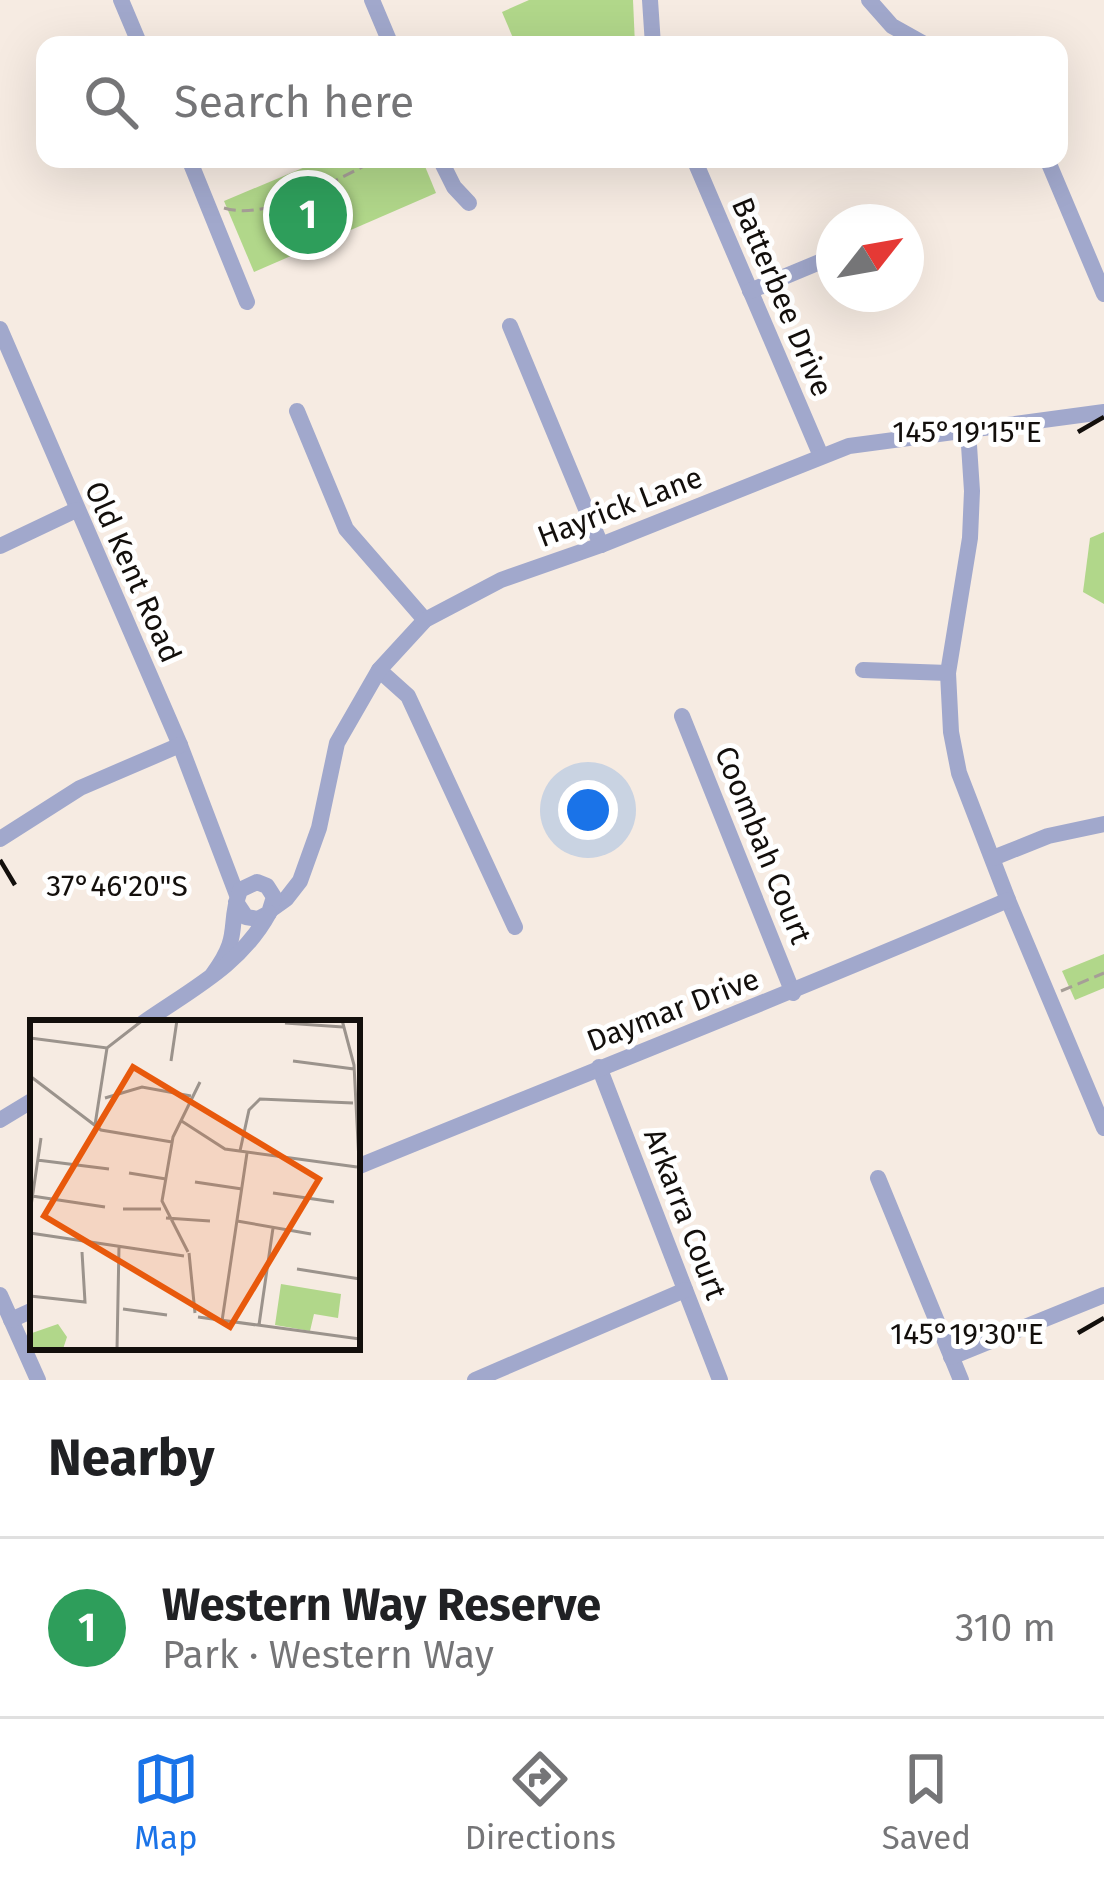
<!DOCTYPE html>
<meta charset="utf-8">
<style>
:root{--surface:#fff;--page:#f6f6f6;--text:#202124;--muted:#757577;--line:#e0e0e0;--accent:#1a73e8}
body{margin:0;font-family:"Fira Sans",sans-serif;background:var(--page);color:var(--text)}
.compass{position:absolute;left:816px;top:204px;width:108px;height:108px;border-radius:50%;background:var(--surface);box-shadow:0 12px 48px #0002;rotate:59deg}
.you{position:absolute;left:588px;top:810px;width:42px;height:42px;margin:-30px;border:9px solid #fff;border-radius:50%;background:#1a73e8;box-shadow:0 0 0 18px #1a73e833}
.badge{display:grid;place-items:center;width:78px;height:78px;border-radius:50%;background:var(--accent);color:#fff;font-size:39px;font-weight:700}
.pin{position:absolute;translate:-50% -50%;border:6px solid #fff;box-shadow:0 3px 12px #0006}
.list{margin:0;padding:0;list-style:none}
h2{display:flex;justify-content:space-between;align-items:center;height:156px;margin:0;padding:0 48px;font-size:51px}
h2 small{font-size:39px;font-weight:400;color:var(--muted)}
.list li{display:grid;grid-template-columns:78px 1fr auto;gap:36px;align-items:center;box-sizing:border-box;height:180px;padding:0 48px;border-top:3px solid var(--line)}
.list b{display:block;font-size:45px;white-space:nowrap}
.list p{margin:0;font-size:39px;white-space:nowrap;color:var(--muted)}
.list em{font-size:39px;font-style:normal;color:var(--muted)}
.icon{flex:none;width:66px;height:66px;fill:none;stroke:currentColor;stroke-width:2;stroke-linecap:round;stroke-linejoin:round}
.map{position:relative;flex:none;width:1104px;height:1380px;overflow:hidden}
.search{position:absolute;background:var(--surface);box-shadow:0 12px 48px #0002;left:36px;right:36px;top:36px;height:132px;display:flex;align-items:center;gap:30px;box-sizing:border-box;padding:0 42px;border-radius:24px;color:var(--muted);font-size:45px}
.sheet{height:336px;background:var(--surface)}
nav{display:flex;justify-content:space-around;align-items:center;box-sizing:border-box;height:168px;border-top:3px solid var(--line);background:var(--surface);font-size:33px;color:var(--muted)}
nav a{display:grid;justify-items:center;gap:6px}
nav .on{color:var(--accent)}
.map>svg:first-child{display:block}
.green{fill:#b1d78a}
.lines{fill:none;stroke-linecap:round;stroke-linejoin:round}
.path{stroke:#a69e97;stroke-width:3;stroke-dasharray:12 6;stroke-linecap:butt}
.minor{stroke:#a1a8cc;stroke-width:16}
.ticks{fill:none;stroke:#130f0c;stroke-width:4.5}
.labels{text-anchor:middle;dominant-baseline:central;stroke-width:10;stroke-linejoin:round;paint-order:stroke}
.street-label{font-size:30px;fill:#130f0c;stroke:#fff}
.inset-road{fill:none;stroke:#9b938c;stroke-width:3}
.view{fill:#e8590c;fill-opacity:0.15;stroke:#e8590c;stroke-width:6}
.inset-edge{fill:none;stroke:#130f0c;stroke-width:6}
.ticks-label{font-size:30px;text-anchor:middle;fill:#130f0c;stroke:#fff;stroke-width:10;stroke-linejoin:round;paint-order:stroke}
</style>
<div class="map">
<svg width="1104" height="1380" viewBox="0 0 1104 1380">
<rect width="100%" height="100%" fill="#f6ebe2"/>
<!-- green -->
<g class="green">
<path d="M529 0H633L635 45H516L502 12Z"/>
<path d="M324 159H422L436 193 254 272 224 201Z"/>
<path d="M1104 532V604L1083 592 1090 538Z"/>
<path d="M1104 954V988L1075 1000 1062 971Z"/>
</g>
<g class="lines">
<!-- path -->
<g class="path">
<path d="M224 208C270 222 336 178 379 159"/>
<path d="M1061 991 1104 973"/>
</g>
<!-- minor -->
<g class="minor">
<path d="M121 0 140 45"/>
<path d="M372 0 391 45"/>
<path d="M650 0 653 45"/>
<path d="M869 0 892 26 926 45"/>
<path d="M189 159 247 302"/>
<path d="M440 159 454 187 469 203"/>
<path d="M694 159 821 456"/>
<path d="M1047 159 1104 294"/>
<path d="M750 291 834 256"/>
<path d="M510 326 601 545"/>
<path d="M0 329 180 745 237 895"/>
<path d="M297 411 346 529 425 620"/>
<path d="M968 430 972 491 970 538 948 673 951 732 959 773 1008 900 1104 1128"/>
<path d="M0 546 76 510"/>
<path d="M379 670 408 696 515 927"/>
<path d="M863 670 948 673"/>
<path d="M682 716 793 993"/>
<path d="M0 839 80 788 180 745"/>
<path d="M993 858 1048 836 1104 824"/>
<path d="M272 909 286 899 300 881 319 828 337 743 379 670 425 620 501 580 601 545 849 446 1104 412"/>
<path d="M213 974C242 935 227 927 240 890L257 882 267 886 274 897 269 913 258 919 246 917 236 902"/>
<path d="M143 1023C190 990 241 965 269 913"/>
<path d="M599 1067 720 1380"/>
<path d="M0 1120 33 1100"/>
<path d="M357 1167C574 1078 793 993 1008 900"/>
<path d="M878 1178 961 1380"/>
<path d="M0 1295 38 1380"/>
<path d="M11 1320 33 1310"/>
<path d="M951 1357 1104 1295"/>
<path d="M475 1380 685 1290"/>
</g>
</g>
<!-- ticks -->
<path class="ticks" d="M1078 432 1104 417M0 860 15 885M1078 1333 1104 1318"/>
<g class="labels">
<!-- street labels -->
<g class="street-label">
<text transform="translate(782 297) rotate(67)">Batterbee Drive</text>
<text transform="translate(620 507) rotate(-21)">Hayrick Lane</text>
<text transform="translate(133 572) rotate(66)">Old Kent Road</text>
<text transform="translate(763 845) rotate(68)">Coombah Court</text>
<text transform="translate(673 1010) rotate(-21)">Daymar Drive</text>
<text transform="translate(685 1214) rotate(69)">Arkarra Court</text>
</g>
</g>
<!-- overview -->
<g transform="translate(30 1020)">
<rect width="330" height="330" fill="#f6ebe2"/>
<path d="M251 264 311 274 308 298 284 294 280 311 245 305ZM28 304 37 317 33 329 0 330 2 313Z" fill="#b1d78a"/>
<path class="inset-road" d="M312 0 324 45 330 161M255 3 313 7M0 18 77 28 113 0M141 41 147 0M263 41 324 49M0 56 71 110 142 122M75 78 112 67 161 76M150 100 195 129 327 147M65 105 77 28M210 131 219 90 230 79 323 83M7 140 79 149M99 153 136 159M165 162 212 169M243 173 304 182M2 176 75 187M93 189H131M0 193 11 118M136 198 180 201M207 201 281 214M0 213 154 236M158 232 132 181 143 117 170 62M159 233 165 293M267 249 330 259M0 276 55 282 52 232M93 289 137 295M168 297 330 319M192 301 217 133M229 305 243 208M87 330 89 226"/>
<path class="view" d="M103 47 289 159 200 307 14 196Z"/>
<rect width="330" height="330" class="inset-edge"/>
</g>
<g class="ticks-label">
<text x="967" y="442">145°19'15"E</text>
<text x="117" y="896">37°46'20"S</text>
<text x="967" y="1344">145°19'30"E</text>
</g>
</svg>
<svg class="compass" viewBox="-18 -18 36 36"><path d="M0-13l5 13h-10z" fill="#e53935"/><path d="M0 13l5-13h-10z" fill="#757577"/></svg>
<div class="you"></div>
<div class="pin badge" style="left:308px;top:215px;background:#2e9e5b">1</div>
<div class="search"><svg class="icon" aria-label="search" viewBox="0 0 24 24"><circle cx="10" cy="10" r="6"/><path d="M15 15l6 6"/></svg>Search here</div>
</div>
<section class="sheet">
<h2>Nearby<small></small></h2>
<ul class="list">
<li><span class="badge" style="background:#2e9e5b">1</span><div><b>Western Way Reserve</b><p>Park · Western Way</p></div><em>310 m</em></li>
</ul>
</section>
<nav>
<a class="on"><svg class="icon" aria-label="map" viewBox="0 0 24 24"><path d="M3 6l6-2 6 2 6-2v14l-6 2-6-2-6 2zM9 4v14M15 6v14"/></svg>Map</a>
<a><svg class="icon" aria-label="directions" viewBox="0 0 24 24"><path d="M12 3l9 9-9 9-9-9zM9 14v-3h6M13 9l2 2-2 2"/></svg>Directions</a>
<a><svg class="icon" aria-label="saved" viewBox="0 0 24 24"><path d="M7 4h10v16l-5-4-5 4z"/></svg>Saved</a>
</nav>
